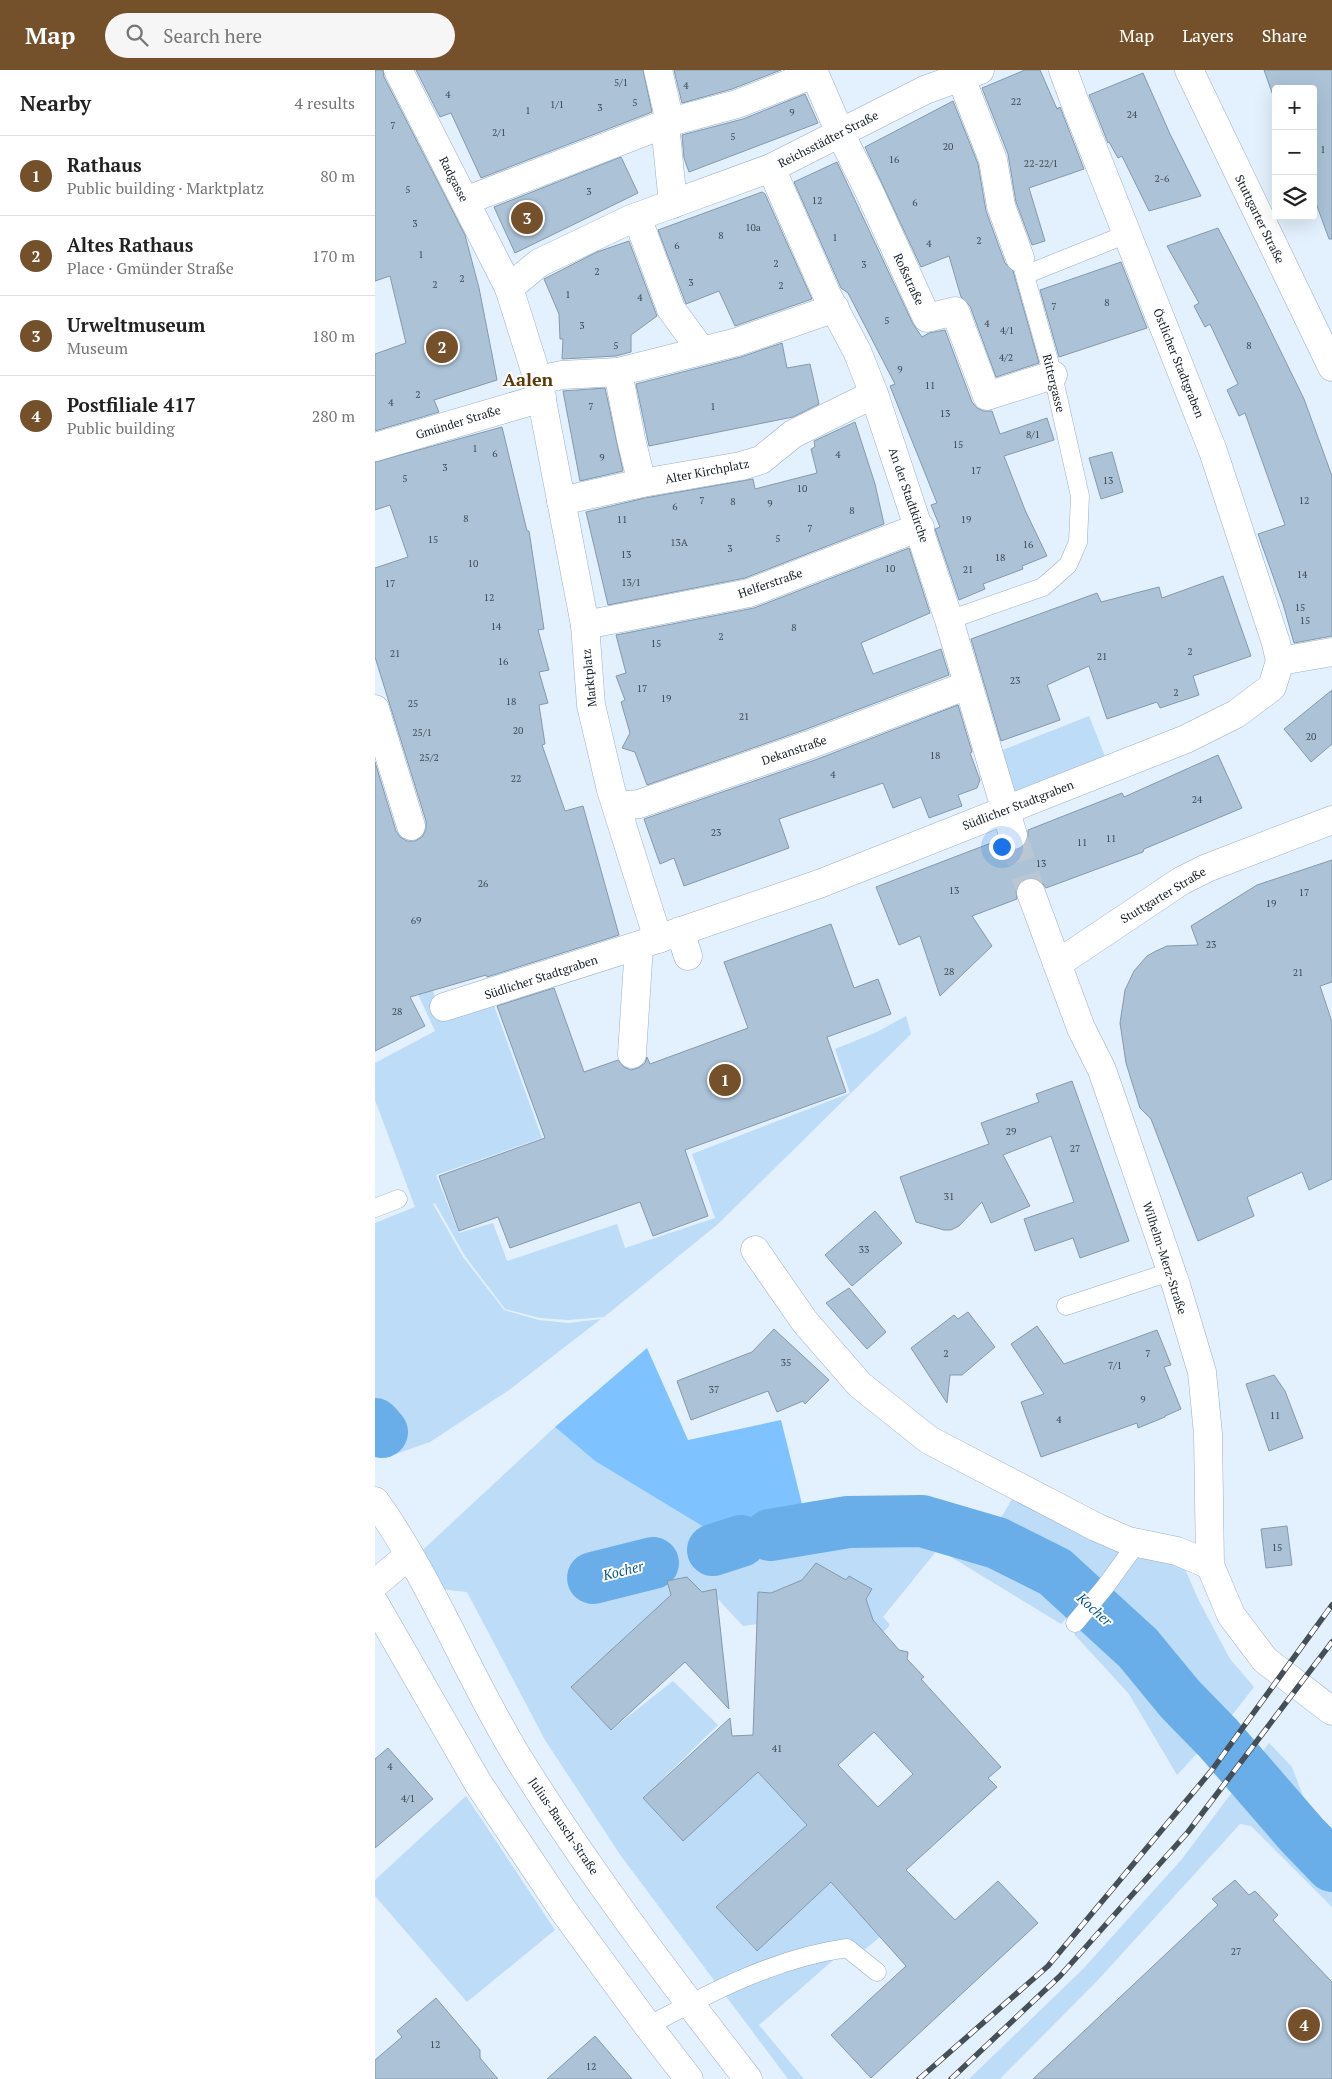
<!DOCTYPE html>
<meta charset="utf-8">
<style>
:root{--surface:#fff;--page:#f6f6f6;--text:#222;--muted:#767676;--line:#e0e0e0;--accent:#75512b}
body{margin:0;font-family:"PT Serif",serif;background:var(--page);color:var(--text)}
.controls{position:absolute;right:15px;top:15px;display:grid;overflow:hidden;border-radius:5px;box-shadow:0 5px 20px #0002}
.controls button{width:45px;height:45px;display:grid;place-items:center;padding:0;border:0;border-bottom:1px solid var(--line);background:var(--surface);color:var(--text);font:25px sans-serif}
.you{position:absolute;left:626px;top:776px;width:18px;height:18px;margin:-12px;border:4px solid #fff;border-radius:50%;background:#1a73e8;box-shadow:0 0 0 8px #1a73e833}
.badge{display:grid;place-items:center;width:32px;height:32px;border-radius:50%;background:var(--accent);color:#fff;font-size:16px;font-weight:700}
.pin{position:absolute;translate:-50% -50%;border:2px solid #fff;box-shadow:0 1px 5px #0006}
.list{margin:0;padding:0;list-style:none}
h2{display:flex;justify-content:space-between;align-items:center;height:65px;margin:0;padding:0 20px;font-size:21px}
h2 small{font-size:16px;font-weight:400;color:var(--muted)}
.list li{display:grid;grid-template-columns:32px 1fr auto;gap:15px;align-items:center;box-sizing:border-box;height:80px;padding:0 20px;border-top:1px solid var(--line)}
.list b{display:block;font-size:19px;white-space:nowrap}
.list p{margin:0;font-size:16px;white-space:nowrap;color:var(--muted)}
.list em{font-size:16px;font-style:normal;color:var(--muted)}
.icon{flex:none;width:28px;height:28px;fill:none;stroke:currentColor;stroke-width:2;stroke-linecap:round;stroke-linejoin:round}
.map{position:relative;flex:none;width:957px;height:2009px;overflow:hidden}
header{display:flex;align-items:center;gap:30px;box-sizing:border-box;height:70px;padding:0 25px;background:var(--accent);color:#fff}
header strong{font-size:24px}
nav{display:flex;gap:28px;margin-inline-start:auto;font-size:18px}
.search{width:350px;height:45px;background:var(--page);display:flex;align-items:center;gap:12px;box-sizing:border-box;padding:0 18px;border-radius:28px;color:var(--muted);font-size:19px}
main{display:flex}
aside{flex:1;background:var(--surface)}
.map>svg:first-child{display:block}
.green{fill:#bddcf8}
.forest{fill:#7ec3ff}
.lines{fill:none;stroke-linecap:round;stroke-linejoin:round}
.river{stroke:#6aaee9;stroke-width:52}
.building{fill:#acc3d7;stroke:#8399ad;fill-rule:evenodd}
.street-tunnel{stroke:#bac7d2;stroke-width:28;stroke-dasharray:28 14;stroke-linecap:butt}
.lane-casing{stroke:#9ab0c4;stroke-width:19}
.street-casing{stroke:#9ab0c4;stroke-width:29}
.secondary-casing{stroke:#9ab0c4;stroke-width:29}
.lane{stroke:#fff;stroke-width:18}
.street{stroke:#fff;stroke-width:28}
.secondary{stroke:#fff;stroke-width:28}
.rail-casing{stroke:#454f57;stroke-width:5.5}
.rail{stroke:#fff;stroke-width:4;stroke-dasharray:11;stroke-linecap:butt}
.labels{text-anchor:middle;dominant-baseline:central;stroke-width:4;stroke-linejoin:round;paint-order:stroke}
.number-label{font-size:10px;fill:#3d4a54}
.street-label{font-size:12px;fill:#182128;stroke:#fff}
.water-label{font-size:14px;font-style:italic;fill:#07588f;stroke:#fff}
.district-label{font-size:18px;font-weight:bold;fill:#5c3604;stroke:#fff}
</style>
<header>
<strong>Map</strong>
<div class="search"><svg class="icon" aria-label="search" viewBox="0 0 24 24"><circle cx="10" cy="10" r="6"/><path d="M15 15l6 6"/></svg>Search here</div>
<nav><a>Map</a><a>Layers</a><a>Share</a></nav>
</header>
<main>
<aside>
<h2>Nearby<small>4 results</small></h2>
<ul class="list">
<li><span class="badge">1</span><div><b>Rathaus</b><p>Public building · Marktplatz</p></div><em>80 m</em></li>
<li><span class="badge">2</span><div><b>Altes Rathaus</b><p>Place · Gmünder Straße</p></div><em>170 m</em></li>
<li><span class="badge">3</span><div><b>Urweltmuseum</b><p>Museum</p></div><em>180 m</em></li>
<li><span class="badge">4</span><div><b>Postfiliale 417</b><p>Public building</p></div><em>280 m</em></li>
</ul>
</aside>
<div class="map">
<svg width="957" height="2009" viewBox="0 0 957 2009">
<rect width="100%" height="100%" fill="#e3f0fd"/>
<!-- green -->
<g class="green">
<path d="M714 646 735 699 630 739 615 685Z"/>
<path d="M52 904 66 944 117 930 167 1068 61 1105 84 1163 118 1153 132 1191 242 1154 250 1178 340 1148 317 1084 475 1023 460 979 502 962 531 946 536 964 343 1154 229 1247 193 1250 165 1248 130 1239 90 1186 60 1133 58 1134 88 1187 129 1240 164 1250 193 1253 226 1249 134 1320 55 1372 21 1384 0 1375V1153L40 1137 0 1030V993L60 961 36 909Z"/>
<path d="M180 1357 220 1391 337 1462 438 1431 540 1436 619 1460 644 1417 753 1471 724 1514 686 1554 563 1479 508 1547 515 1555 495 1577 496 1546 491 1529 497 1519 474 1506 471 1510 441 1493 427 1510 396 1523 383 1522 382 1554 368 1556 342 1528 340 1520 327 1522 312 1507 292 1511 296 1525 295 1538 289 1531 196 1617 236 1660 298 1611 343 1655 268 1728 308 1771 383 1702 432 1755 341 1837 381 1881 462 1807 465 1822 505 1867 482 1886 472 1878 384 1955 429 2009H413L246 1786 170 1670 92 1522 56 1518 37 1490Z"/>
<path d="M772 1475 802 1481 824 1531 855 1589 879 1617 854 1649 802 1705 754 1624 699 1564 735 1524Z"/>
<path d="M894 1673 917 1697 936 1747 957 1768V1837L876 1756 865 1754 723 1910 625 2009H594L708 1899 807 1789Z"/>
<path d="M91 1726 180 1860 92 1932 0 1826V1810Z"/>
</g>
<!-- forest -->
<path class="forest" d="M272 1278 313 1370 406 1350 427 1434 337 1462 220 1391 180 1357Z"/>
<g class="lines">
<!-- river -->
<g class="river">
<path d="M0 1354 7 1362"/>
<path d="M395 1465 473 1452 547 1451 622 1473 680 1502 763 1578 805 1629 843 1668 928 1766 957 1796"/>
<path d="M338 1480 366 1471"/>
<path d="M218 1508 278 1493"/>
</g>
</g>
<!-- building -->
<g class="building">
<path d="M0 0H8L9 7 90 165 104 218 122 310 59 330 64 342 0 361V284L31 273 15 206 0 211Z"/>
<path d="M41 0H268L277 42 106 108 76 43 65 47Z"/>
<path d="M299 0H406L357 19 307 33Z"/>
<path d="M650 0H665L682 39 685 37 709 99 654 118 670 171 657 175 641 132 633 84 607 18Z"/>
<path d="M889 0H957V169H954L938 125V19H901V34Z"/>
<path d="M768 3 795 64 826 126 774 141 747 86 743 88 734 72 733 73 714 25Z"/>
<path d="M430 24 443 53 314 102 309 88 307 65 368 49Z"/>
<path d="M578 31 603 94 611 141 630 193 638 201 664 293 621 307 595 236 586 227 574 186 546 197 490 77Z"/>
<path d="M246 87 263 123 140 183 119 137Z"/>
<path d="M462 92 538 254 547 267 554 263 570 260 597 332 602 338 608 341H617L625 364 672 348 679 370 629 386 650 440 672 486 647 496 648 499 608 514 610 519 584 530 560 459 565 457 556 435 562 433 515 316 520 314 473 223 466 218 419 112Z"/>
<path d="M387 122 390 124 437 229 360 256 344 221 311 234 283 160Z"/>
<path d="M843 158 882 233 929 329 957 406V566L919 573 908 534 883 464 910 455 870 343 864 346 852 320 863 314 835 254 830 257 819 236 824 233 792 176Z"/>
<path d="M254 171 282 246 256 265V282L241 286 187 289 188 269H185L184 244 169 209 222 182Z"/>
<path d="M746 192 772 258 684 287 665 220Z"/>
<path d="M407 273 412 298 435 294 444 334 418 347 274 376 261 314 366 287Z"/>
<path d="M230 318 248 401 205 411 188 321Z"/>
<path d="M480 352 500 414 509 454 370 508 233 535 211 442 270 428 378 409 380 419 442 403 436 379 440 377 439 371Z"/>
<path d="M127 357 152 461H154L169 559 163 560 174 600 164 602 173 633 164 635 170 674 167 675 190 741 208 736 244 865 112 907 111 905 35 927 50 956 0 981V692L21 761 25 767 32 771H40L47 767 51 759V751L0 587V498L33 487 15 435 0 440V392Z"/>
<path d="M737 382 748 422 726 429 714 388Z"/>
<path d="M534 478 555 543 486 573 498 604 566 579 574 605 429 660 272 715 260 682 247 678 255 663 246 632 250 630 241 606 251 603 241 565 379 538Z"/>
<path d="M848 506 876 586 818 606 824 625 785 638 782 632 732 649 714 596 672 615 685 650 626 671 596 569 722 523 726 532 784 517 787 528Z"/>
<path d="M957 620V674L936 692 909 659Z"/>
<path d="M583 635 597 682 595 683 605 710 602 718 583 725 587 736 554 748 546 727 518 738 508 713 404 749 414 778 309 816 299 788 285 794 269 749 440 690Z"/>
<path d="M843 685 867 738 769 779 768 782 671 818 666 811 659 808 650 809 644 813 641 820 642 829 597 846 617 876 565 926 545 866 524 875 501 817 624 770 628 777 634 780H643L650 775 653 769V760L747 723 749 727Z"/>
<path d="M957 790V912L945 916 957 952V1109L934 1120 927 1102 872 1127 879 1146 823 1171 776 1049 765 1038 751 993 745 953 750 920 759 901 772 886 781 881 792 876 823 875 816 856 882 815Z"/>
<path d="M456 854 479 918 503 909 516 944 452 967 471 1022 310 1080 333 1146 278 1166 265 1132 135 1178 123 1147 84 1161 64 1106 170 1068 122 936 179 918 209 1002 243 990 249 997 256 1000 263 998 270 993 272 987 275 994 373 958 349 892Z"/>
<path d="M697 1011 754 1171 705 1188 698 1168 660 1181 649 1149 699 1132 676 1066 628 1085 655 1136 616 1153 607 1132 584 1156 576 1160H569L541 1152 525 1107 614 1074 606 1053 664 1032 661 1024Z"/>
<path d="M500 1141 527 1173 477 1216 450 1185Z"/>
<path d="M474 1218 511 1262 492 1279 451 1233Z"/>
<path d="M593 1242 620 1277 587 1305H575L572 1333 536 1278 579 1245 583 1249Z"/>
<path d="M662 1256 689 1294 782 1260 796 1295 789 1297 806 1339 790 1346V1347L763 1358 762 1353 666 1387 646 1332 669 1324 636 1274Z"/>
<path d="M399 1259 454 1310 430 1334 428 1331 402 1342 393 1321 316 1350 302 1311 377 1282Z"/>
<path d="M899 1305 910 1321 928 1368 894 1381 871 1314Z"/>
<path d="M912 1456 917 1495 891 1498 886 1459Z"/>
<path d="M441 1493 471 1510 474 1506 497 1519 491 1529 498 1550 524 1580 533 1582 532 1589 549 1607 546 1609 626 1697 613 1708 622 1717 531 1800 580 1850 623 1811 663 1853 496 2008 456 1965 531 1896 456 1812 382 1881 341 1837 432 1755 383 1702 308 1771 268 1728 355 1648 357 1666 378 1665 383 1522 396 1523 427 1510ZM499 1662 538 1704 503 1737 463 1695Z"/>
<path d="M312 1507 327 1522 341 1519 354 1639 310 1592 236 1660 196 1617 296 1525 292 1511Z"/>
<path d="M13 1678 58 1729 0 1778V1689Z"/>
<path d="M860 1810 874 1825 880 1821 903 1845 898 1850 957 1912V2009H658L843 1835 837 1829Z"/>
<path d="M61 1928 105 1980V1988L123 2009H0V1990L27 1967 22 1961Z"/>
<path d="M220 1966 257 2009H172L202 1982Z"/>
</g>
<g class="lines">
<!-- street-tunnel -->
<path class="street-tunnel" d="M638 765 656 823"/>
<defs>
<g id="lane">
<path d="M650 205 742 168 751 162"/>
<path d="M574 550 668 517 693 495 703 472 705 426 678 305 645 188"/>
<path d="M0 1138 23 1129"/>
<path d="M691 1236 795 1202"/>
<path d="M700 1553 730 1517 762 1473"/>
<path d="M273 1956C336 1922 400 1888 472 1878L502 1902"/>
</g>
<g id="street">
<path d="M23 0 134 218 163 310 210 555 216 635 236 720 283 869 69 937"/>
<path d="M283 0 295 52"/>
<path d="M438 0 465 63 494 121 552 248 580 241 612 326 678 305"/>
<path d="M814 0 957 297"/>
<path d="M586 8 618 90 626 136 645 188"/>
<path d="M290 54 298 134"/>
<path d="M396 98 452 225 482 281 499 324 574 550 638 765"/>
<path d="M90 131 295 52 362 34 439 4"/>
<path d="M262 147 296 239 326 280"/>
<path d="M134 218 164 193 256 149 396 98 550 20 605 0"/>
<path d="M243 302 256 369 267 413"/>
<path d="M163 310 187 305 243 302 362 272 460 238"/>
<path d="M0 377 167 328"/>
<path d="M186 431 267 413 366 396 386 390 418 364 499 324"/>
<path d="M210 555 374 523 545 457"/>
<path d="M905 591 957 582"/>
<path d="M0 639 36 756"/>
<path d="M243 736 264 734 434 675 593 615"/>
<path d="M656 823 706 958 727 1000 801 1215 827 1302 833 1364 835 1495 856 1545 890 1590 957 1641"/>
<path d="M305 861 313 886"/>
<path d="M283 869 444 814 811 669 861 644 897 617 905 591 901 573 838 381 702 38 688 0"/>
<path d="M257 984 264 876"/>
<path d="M380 1180 430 1252 485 1315 554 1370 721 1457 753 1471 802 1481 835 1495"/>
</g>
<g id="secondary">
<path d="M682 894 806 811 832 798 957 750"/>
<path d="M0 1431C56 1509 92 1604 142 1686 211 1798 292 1905 373 2009"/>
<path d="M0 1514 34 1485"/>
<path d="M0 1534 103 1713 188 1840 273 1956 314 2009"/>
</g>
</defs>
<!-- lane casing -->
<use href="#lane" class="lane-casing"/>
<!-- street casing -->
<use href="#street" class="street-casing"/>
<!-- secondary casing -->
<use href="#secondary" class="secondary-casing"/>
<!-- lane -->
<use href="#lane" class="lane"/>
<!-- street -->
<use href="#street" class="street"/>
<!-- secondary -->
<use href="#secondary" class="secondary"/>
<defs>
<g id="rail">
<path d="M544 2009 673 1896 837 1700 957 1535"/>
<path d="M576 2009 685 1906 813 1762 957 1572"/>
</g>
</defs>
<!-- rail casing -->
<use href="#rail" class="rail-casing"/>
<!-- rail -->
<use href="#rail" class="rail"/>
</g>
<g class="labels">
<!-- number labels -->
<g class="number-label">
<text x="246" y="12">5/1</text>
<text x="311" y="15">4</text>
<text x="73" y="24">4</text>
<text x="641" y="31">22</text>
<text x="260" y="32">5</text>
<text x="182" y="34">1/1</text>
<text x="225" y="37">3</text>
<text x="153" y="40">1</text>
<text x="417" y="42">9</text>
<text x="757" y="44">24</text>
<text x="18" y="55">7</text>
<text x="124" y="62">2/1</text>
<text x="358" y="66">5</text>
<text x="573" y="76">20</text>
<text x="948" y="79">1</text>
<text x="519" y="89">16</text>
<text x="666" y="93">22-22/1</text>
<text x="787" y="108">2-6</text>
<text x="33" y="119">5</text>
<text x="214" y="121">3</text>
<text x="442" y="130">12</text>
<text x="540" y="132">6</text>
<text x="40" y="153">3</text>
<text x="378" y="157">10a</text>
<text x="346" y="165">8</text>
<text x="460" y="167">1</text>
<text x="604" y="170">2</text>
<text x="554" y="173">4</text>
<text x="302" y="175">6</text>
<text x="46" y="184">1</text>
<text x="401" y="193">2</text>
<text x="489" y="194">3</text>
<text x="222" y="201">2</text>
<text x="87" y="208">2</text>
<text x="316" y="212">3</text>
<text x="60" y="214">2</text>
<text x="406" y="215">2</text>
<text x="193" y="224">1</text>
<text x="265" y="227">4</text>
<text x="732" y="232">8</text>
<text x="679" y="236">7</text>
<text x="512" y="250">5</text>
<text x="612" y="253">4</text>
<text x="207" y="255">3</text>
<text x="632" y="260">4/1</text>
<text x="241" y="275">5</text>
<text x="874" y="275">8</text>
<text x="631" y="287">4/2</text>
<text x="525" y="299">9</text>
<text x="555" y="315">11</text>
<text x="43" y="324">2</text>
<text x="16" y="332">4</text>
<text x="216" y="336">7</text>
<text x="338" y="336">1</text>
<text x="570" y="343">13</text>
<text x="658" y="364">8/1</text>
<text x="583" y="374">15</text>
<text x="100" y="378">1</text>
<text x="120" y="383">6</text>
<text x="463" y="384">4</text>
<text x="227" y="387">9</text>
<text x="70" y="397">3</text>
<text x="601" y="400">17</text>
<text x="30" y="408">5</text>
<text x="733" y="410">13</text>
<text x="427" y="418">10</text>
<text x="327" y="430">7</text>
<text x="929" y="430">12</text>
<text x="358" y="431">8</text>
<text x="395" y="433">9</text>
<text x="300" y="436">6</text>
<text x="477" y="440">8</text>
<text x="91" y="448">8</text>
<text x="247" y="449">11</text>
<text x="591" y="449">19</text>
<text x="435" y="458">7</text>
<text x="403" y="468">5</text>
<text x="58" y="469">15</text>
<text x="304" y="472">13A</text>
<text x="653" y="474">16</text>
<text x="355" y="478">3</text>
<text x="251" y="484">13</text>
<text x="625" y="487">18</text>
<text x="98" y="493">10</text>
<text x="515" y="498">10</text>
<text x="593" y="499">21</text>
<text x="927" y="504">14</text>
<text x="256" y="512">13/1</text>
<text x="15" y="513">17</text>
<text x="114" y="527">12</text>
<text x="925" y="537">15</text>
<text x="930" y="550">15</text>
<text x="121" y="556">14</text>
<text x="419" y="557">8</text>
<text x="346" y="566">2</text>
<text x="281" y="573">15</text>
<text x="815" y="581">2</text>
<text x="20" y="583">21</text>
<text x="727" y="586">21</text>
<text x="128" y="591">16</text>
<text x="640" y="610">23</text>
<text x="267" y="618">17</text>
<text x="801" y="622">2</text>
<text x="291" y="628">19</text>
<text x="136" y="631">18</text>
<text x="38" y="633">25</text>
<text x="369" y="646">21</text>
<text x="143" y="660">20</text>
<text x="47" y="662">25/1</text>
<text x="936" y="666">20</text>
<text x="560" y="685">18</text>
<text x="54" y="687">25/2</text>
<text x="458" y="704">4</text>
<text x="141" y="708">22</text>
<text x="822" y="729">24</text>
<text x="341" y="762">23</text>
<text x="736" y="768">11</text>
<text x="707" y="772">11</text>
<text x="666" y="793">13</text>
<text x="108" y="813">26</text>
<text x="579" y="820">13</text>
<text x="929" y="822">17</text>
<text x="896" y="833">19</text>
<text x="41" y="850">69</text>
<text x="836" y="874">23</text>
<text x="574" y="901">28</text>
<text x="923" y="902">21</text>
<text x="22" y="941">28</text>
<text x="636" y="1061">29</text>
<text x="700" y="1078">27</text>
<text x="574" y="1126">31</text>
<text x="489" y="1179">33</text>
<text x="571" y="1283">2</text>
<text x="773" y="1283">7</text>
<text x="411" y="1292">35</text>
<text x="740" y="1295">7/1</text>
<text x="339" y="1319">37</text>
<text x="768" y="1329">9</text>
<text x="900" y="1345">11</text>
<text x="684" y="1349">4</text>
<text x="902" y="1477">15</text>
<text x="402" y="1678">41</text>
<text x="15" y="1696">4</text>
<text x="33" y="1728">4/1</text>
<text x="861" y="1881">27</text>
<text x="60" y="1974">12</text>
<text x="216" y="1996">12</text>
</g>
<!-- street labels -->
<g class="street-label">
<text transform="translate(453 69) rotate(-27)">Reichsstädter Straße</text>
<text transform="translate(79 109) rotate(63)">Radgasse</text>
<text transform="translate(885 149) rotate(64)">Stuttgarter Straße</text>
<text transform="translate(534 209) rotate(65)">Roßstraße</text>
<text transform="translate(804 293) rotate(68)">Östlicher Stadtgraben</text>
<text transform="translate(679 313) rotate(76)">Rittergasse</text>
<text transform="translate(83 352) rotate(-17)">Gmünder Straße</text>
<text transform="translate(332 401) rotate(-11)">Alter Kirchplatz</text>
<text transform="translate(534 425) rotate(71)">An der Stadtkirche</text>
<text transform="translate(395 513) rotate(-19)">Helferstraße</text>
<text transform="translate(214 608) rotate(-96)">Marktplatz</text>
<text transform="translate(419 680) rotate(-19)">Dekanstraße</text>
<text transform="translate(643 735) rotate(-21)">Südlicher Stadtgraben</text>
<text transform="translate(788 825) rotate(-31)">Stuttgarter Straße</text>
<text transform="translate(166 907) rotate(-18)">Südlicher Stadtgraben</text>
<text transform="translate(790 1188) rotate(72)">Wilhelm-Merz-Straße</text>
<text transform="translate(189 1756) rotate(56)">Julius-Bausch-Straße</text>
</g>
<!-- water labels -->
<g class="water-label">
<text transform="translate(248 1500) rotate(-14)">Kocher</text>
<text transform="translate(720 1539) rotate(42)">Kocher</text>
</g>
<!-- district labels -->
<g class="district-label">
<text x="153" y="309">Aalen</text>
</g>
</g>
</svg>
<div class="controls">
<button>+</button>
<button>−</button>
<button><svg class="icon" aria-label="layers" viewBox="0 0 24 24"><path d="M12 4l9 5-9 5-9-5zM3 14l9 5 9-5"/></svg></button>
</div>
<div class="you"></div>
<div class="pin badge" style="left:350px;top:1010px">1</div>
<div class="pin badge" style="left:67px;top:277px">2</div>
<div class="pin badge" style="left:152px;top:148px">3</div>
<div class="pin badge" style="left:929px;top:1955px">4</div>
</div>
</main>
